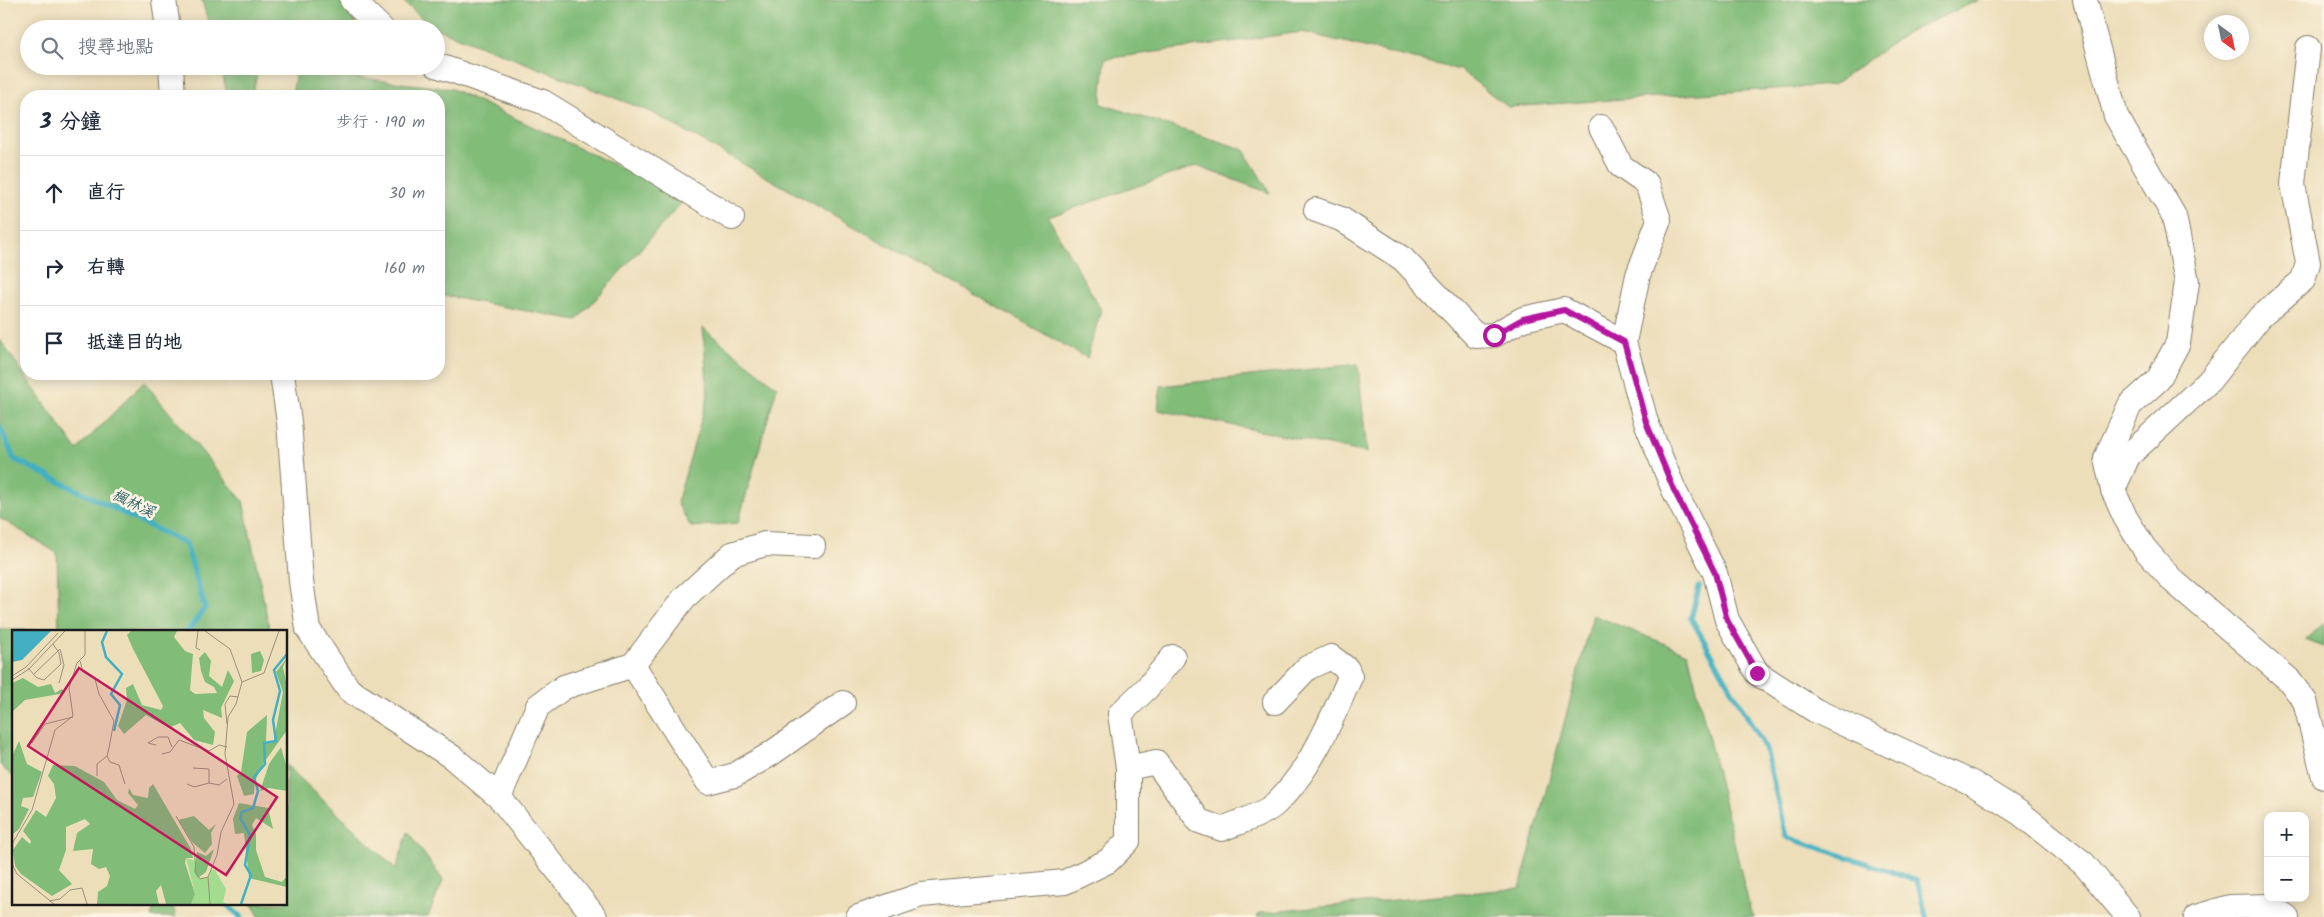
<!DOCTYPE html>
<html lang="zh-TW">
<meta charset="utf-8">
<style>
:root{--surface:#fff;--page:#f6f6f7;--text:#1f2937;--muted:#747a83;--line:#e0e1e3}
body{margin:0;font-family:Kalam,"LXGW WenKai TC",sans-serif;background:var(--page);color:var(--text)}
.controls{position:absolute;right:15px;bottom:15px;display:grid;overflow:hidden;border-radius:10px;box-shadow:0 2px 12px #0003}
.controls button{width:45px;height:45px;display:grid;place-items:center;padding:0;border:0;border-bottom:1px solid var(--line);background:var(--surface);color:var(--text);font:25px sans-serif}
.compass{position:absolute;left:2204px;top:15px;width:45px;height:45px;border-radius:50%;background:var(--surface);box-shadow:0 2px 12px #0003;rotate:147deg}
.stop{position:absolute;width:15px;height:15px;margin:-11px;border:4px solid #b5179e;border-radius:50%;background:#fff}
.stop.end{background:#b5179e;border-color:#fff;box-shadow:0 1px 5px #0008}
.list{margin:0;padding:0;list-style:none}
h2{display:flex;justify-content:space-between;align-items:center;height:65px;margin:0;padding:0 20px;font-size:21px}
h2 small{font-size:16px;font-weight:400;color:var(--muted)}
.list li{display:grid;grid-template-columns:32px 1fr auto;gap:15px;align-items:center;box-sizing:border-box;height:75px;padding:0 20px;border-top:1px solid var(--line)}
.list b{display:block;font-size:19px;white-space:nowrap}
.list em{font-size:16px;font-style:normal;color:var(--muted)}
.icon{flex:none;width:28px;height:28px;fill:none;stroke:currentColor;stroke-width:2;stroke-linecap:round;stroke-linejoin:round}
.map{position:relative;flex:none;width:2324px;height:917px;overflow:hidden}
.search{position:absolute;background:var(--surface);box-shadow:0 2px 12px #0003;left:20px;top:20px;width:425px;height:55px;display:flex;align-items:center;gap:12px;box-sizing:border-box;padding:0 18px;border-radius:28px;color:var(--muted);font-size:19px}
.panel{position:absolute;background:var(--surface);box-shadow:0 2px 12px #0003;left:20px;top:90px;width:425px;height:290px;border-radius:20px}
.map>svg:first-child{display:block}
.forest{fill:#82bc79;stroke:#4f6c4a}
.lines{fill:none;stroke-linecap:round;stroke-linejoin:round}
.stream{stroke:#43b0c1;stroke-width:5.5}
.minor-casing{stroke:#847d6b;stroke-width:26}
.minor{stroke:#fff;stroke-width:24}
.route{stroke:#b5179e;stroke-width:6}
.labels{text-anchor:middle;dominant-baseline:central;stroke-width:5;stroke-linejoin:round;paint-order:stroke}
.water-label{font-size:15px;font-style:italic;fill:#2e5f66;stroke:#fcf5e5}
.inset-river{fill:none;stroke:#43b0c1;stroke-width:2.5}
.inset-road{fill:none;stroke:#99907b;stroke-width:1}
.view{fill:#c2185b;fill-opacity:0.15;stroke:#c2185b;stroke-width:2.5}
.inset-edge{fill:none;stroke:#1c1c1c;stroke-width:2.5}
</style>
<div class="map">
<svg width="2324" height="917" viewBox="0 0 2324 917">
<rect width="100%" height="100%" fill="#fcf5e5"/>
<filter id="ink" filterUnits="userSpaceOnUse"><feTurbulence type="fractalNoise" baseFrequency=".02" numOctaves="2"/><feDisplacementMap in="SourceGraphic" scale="10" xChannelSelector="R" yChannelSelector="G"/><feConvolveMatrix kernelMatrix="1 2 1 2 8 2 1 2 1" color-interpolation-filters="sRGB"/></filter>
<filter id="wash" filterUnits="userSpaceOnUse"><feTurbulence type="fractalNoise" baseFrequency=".0096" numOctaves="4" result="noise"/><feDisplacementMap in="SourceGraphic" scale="20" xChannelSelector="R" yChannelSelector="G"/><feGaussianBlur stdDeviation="1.12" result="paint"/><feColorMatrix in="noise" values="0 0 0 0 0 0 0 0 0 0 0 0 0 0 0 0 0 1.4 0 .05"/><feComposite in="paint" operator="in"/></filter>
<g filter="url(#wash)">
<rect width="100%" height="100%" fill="#eddeba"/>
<!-- forest -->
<g class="forest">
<path d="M202 0H346L358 29H210Z"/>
<path d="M402 0H1979L1908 32 1833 85 1508 107 1460 70 1302 32 1105 59 1101 104 1243 149 1270 193 1196 166 1048 217 1101 310 1087 358 651 112 430 26Z"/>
<path d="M221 66H259L252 96H227Z"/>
<path d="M296 70 452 89 686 198 577 320 439 295V96H292Z"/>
<path d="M703 328 777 387 738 523 691 527 677 503 708 396Z"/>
<path d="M0 340 77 450 144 382 243 501 270 631H14V775L12 776 0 765V630H59L57 553 0 518Z"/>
<path d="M1358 364 1367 453 1158 410 1161 386Z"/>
<path d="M1593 615 1688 653 1751 913 1755 917H1257L1260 913 1520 888Z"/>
<path d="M2324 622V647L2305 640Z"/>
<path d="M286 765 396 869 408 832 443 880 428 917H260L251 903H286Z"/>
<path d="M156 903H172L176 917H151Z"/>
</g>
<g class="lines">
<!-- stream -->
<g class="stream">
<path d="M0 427 14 459 186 544 205 608 188 631"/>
<path d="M1699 587 1691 618 1766 750 1786 837 1917 880 1926 917"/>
<path d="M225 903 241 917"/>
</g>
</g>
</g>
<g filter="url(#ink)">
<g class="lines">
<defs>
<g id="minor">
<path d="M164 0 168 29"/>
<path d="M352 0 382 29"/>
<path d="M2085 0 2116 116 2174 216 2187 282 2178 343 2158 380 2130 405 2106 458 2113 490 2125 517 2144 548 2172 580 2288 679 2305 701 2324 777"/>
<path d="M436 65 543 102 732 218"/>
<path d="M171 66 173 96"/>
<path d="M1601 127 1621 166 1647 184 1659 220 1638 275 1624 342 1646 422 1674 490 1715 573 1727 620 1757 673 1816 711 1972 783 2020 813 2084 864 2128 917"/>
<path d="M1316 210 1341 219 1403 259 1476 336 1494 335 1523 319 1564 310 1624 342"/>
<path d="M282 374 289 422 301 581 308 629 349 690 452 757 499 797 595 917"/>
<path d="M2113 490 2128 456 2209 381 2260 317 2303 280 2308 263 2293 184 2308 48"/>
<path d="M633 665 708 782 735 775 769 755 843 703"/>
<path d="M1128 768 1156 762 1199 821 1222 829C1236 823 1263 815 1274 805 1310 772 1331 721 1350 677L1347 669 1331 657 1307 668 1275 702"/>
<path d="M499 797 538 706 564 687 633 665 684 598 732 554 765 544 813 546"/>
<path d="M858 917 921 895 1065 882 1108 861 1128 841V768L1120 714 1147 688 1173 657"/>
<path d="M2196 917 2230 907 2269 906 2287 917"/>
</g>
</defs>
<!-- minor casing -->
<use href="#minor" class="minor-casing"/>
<!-- minor -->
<use href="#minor" class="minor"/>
</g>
</g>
<g class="lines" filter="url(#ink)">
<!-- route -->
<path class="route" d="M1494 335 1523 319 1564 310 1624 342 1646 422 1674 490 1715 573 1727 620 1757 673"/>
</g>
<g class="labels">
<!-- water labels -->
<g class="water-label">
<text transform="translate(133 504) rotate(26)">楓林溪</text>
</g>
</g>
<!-- overview -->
<g transform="translate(12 630)">
<rect width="275" height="275" fill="#eddeba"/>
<path d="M174 228 184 231 186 248 197 247 199 240H203L214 259 211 272 215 274H179L183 264Z" fill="#a3dc8e"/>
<path d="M119 1H165L162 7 173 21 181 24 178 60 183 64 205 63 202 57 193 52 189 41 187 28 193 22 199 31 197 46 210 57 216 40 222 51 209 78 210 88 191 80 192 88 203 102 201 115 182 110 168 93 157 98 134 85 112 104 106 96 115 70 114 58 121 54 130 75 149 80 151 76 121 19 115 5ZM248 21 252 30 249 41 240 43 239 24ZM275 28 271 37 275 56V100L251 134 243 151 242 164 232 166 225 146 229 142 235 102 255 85 254 113 262 110 271 62 264 42ZM11 48 26 57 39 54 43 63 50 59 53 63 13 70 0 82V53ZM7 111 15 134 30 142 21 167 11 168 9 176 17 179 7 199 0 205V126ZM269 117 275 138V161L257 158 248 161 257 134ZM41 135 63 136 92 152 105 170 123 179 126 175 116 163 117 158 121 165 136 168 137 158 141 154 179 219 181 228H174L173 233 183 264 179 274H154L149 255 144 261 147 274H85L86 262 95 256 98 246 94 237 87 239 79 234 81 219 61 221 65 203 78 194 73 189 54 197V220L47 240 60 254 40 266 9 244 3 236 1 220 10 207 18 214 19 211 11 201 24 180 34 187 44 168 42 154 36 146ZM227 173 256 178 261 199 244 188 240 195 244 204V220L253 247 270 252 275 246V257L237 248 232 203 223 204 221 189ZM182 186 197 200 204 194 199 203 200 214 193 223 180 212 166 190ZM202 219 194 242 186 248 182 242 185 222 194 226Z" fill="#82bc79"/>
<path d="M0 1H39L10 30 0 32Z" fill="#43b0c1"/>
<path class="inset-river" d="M95 1 90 12 94 27 110 44 99 64 108 75 102 101M229 274 239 245 233 235 238 205 228 188 230 182 241 178 246 161 242 147 253 134 252 113 264 111 261 90 268 61 262 40 275 24"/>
<path class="inset-road" d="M186 1 184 18 188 20M193 1 218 19 230 52M68 31 71 42 83 49 87 64 102 91 97 118 95 126 85 134V146M16 38 25 48 32 50 49 34 47 23 41 14M22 44 48 19 52 35 47 53M0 46 14 37 46 3M0 50 17 39 53 1M215 94 213 74 218 66 226 67M20 113 33 94 61 87M144 115 136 113 146 107H156L160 117M150 124 158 122 167 110 197 121 207 115 215 117M95 126 98 132 107 135 113 154M181 138 197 139V153M175 154 182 157 197 153 207 155 215 149M164 186 182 217 184 243 188 249 196 247M0 214 20 180 43 100 61 86 57 58 65 33 73 25V1M0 234 5 244 42 274M37 271 48 269 58 260 70 258 75 274M198 274 196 247 205 225 209 202 222 174 213 124 216 87 224 74 230 52 252 43 267 1"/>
<path class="view" d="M67 38 265 167 214 245 16 116Z"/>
<rect width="275" height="275" class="inset-edge"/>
</g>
</svg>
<div class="controls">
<button>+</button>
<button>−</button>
</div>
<svg class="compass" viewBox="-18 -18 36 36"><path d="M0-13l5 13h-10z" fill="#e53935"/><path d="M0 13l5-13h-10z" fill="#747a83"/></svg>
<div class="stop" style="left:1494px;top:335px"></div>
<div class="stop end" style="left:1757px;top:673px"></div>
<div class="search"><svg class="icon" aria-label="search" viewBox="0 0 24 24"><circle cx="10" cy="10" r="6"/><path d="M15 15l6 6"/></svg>搜尋地點</div>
<section class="panel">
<h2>3 分鐘<small>步行 · 190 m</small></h2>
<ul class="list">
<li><svg class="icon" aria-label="ahead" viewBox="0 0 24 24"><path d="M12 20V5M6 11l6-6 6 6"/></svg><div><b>直行</b></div><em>30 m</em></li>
<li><svg class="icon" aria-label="right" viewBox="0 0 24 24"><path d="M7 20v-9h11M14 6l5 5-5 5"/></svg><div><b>右轉</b></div><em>160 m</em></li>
<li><svg class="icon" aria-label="arrive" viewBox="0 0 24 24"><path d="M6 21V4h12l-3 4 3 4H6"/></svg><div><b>抵達目的地</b></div></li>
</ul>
</section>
</div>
